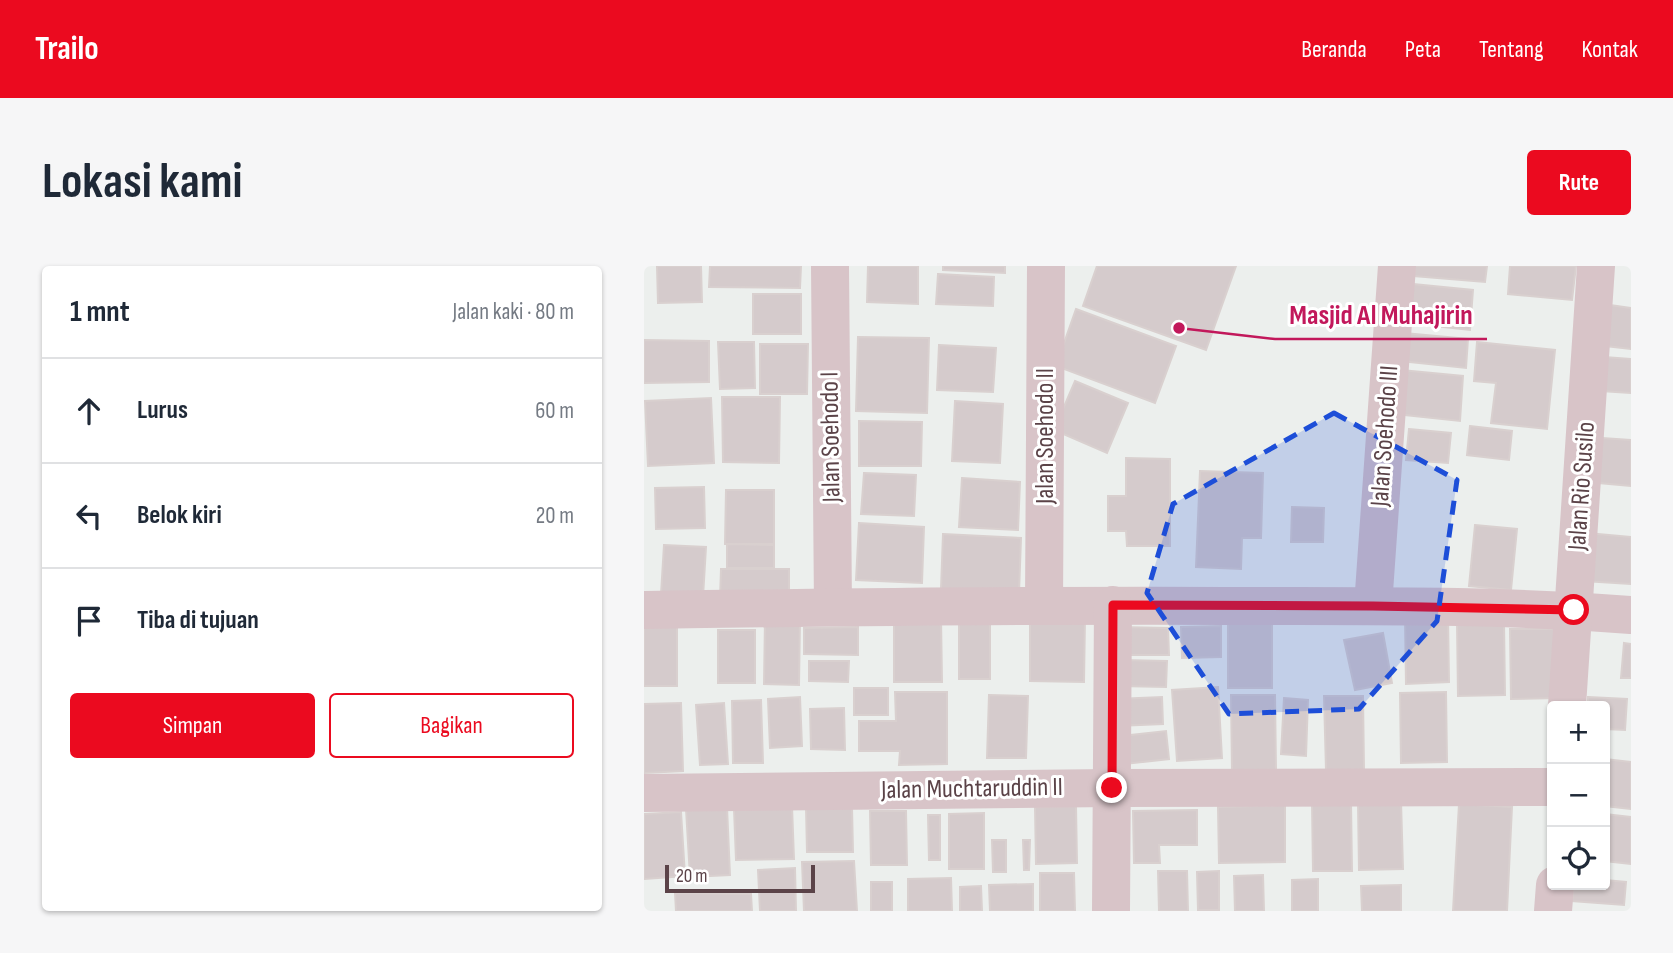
<!DOCTYPE html>
<html lang="id">
<meta charset="utf-8">
<style>
:root{--surface:#fff;--page:#f6f6f7;--text:#1f2937;--muted:#747a83;--line:#e0e1e3;--accent:#eb0a1f}
body{margin:0;font-family:"Sofia Sans Condensed",sans-serif;background:var(--page);color:var(--text)}
.controls{position:absolute;right:21px;bottom:21px;display:grid;overflow:hidden;border-radius:7px;box-shadow:0 2px 5px #0004}
.controls button{width:63px;height:63px;display:grid;place-items:center;padding:0;border:0;border-bottom:2px solid var(--line);background:var(--surface);color:var(--text);font:35px sans-serif}
.scale{position:absolute;left:21px;bottom:18px;width:150px;box-sizing:border-box;padding-left:7px;border:4px solid #5b4348;border-top:0;font-size:19px;line-height:24px;white-space:nowrap;color:#5b4348;-webkit-text-stroke:5px #fff;paint-order:stroke}
.stop{position:absolute;width:21px;height:21px;margin:-16px;border:5px solid #eb0a1f;border-radius:50%;background:#fff}
.stop.end{background:#eb0a1f;border-color:#fff;box-shadow:0 2px 7px #0008}
.list{margin:0;padding:0;list-style:none}
h2{display:flex;justify-content:space-between;align-items:center;height:91px;margin:0;padding:0 28px;font-size:30px}
h2 small{font-size:23px;font-weight:400;color:var(--muted)}
.list li{display:grid;grid-template-columns:46px 1fr auto;gap:21px;align-items:center;box-sizing:border-box;height:105px;padding:0 28px;border-top:2px solid var(--line)}
.list b{display:block;font-size:26px;white-space:nowrap}
.list em{font-size:23px;font-style:normal;color:var(--muted)}
.actions{display:flex;gap:14px;padding:21px 28px}
.actions a{flex:1;padding:16px 0;border:2px solid var(--accent);border-radius:7px;text-align:center;font-size:24px;color:var(--accent)}
.actions .main{background:var(--accent);color:#fff}
.icon{flex:none;width:38px;height:38px;fill:none;stroke:currentColor;stroke-width:2;stroke-linecap:round;stroke-linejoin:round}
.map{position:relative;flex:none;width:987px;height:645px;overflow:hidden;border-radius:7px}
header{display:flex;align-items:center;gap:42px;box-sizing:border-box;height:98px;padding:0 35px;background:var(--accent);color:#fff}
header strong{font-size:33px}
nav{display:flex;gap:38px;margin-inline-start:auto;font-size:24px}
.intro{display:flex;align-items:center;justify-content:space-between;box-sizing:border-box;height:168px;padding:0 42px}
h1{margin:0;font-size:49px}
.button{padding:18px 32px;border-radius:7px;background:var(--accent);color:#fff;font-size:24px;font-weight:700}
main{display:flex;gap:42px;padding:0 42px}
aside{flex:1;background:var(--surface);border-radius:7px;box-shadow:0 2px 5px #0004}
.map>svg:first-child{display:block}
.building{fill:#d5cbcc;stroke:#d9d0cf;stroke-width:2}
.lines{fill:none;stroke-linecap:round;stroke-linejoin:round}
.minor{stroke:#d8c4c8;stroke-width:38}
.route{stroke:#eb0a1f;stroke-width:9}
.marked{fill:#1d4ed8;fill-opacity:0.2;stroke:#1d4ed8;stroke-width:5;stroke-dasharray:14 9;stroke-linejoin:round}
.labels{text-anchor:middle;dominant-baseline:central;stroke-width:6;stroke-linejoin:round;paint-order:stroke}
.street-label{font-size:26px;fill:#5b4348;stroke:#fff}
.leader{fill:none;stroke:#c2185b;stroke-width:2.5}
.callout-dot{fill:#c2185b;stroke:#fff;stroke-width:2.5}
.callout-label{font-size:28px;text-anchor:middle;font-weight:bold;fill:#c2185b;stroke:#fff;stroke-width:6;stroke-linejoin:round;paint-order:stroke}
</style>
<header>
<strong>Trailo</strong>
<nav><a>Beranda</a><a>Peta</a><a>Tentang</a><a>Kontak</a></nav>
</header>
<div class="intro"><h1>Lokasi kami</h1><a class="button">Rute</a></div>
<main>
<aside>
<h2>1 mnt<small>Jalan kaki · 80 m</small></h2>
<ul class="list">
<li><svg class="icon" aria-label="ahead" viewBox="0 0 24 24"><path d="M12 20V5M6 11l6-6 6 6"/></svg><div><b>Lurus</b></div><em>60 m</em></li>
<li><svg class="icon" aria-label="left" viewBox="0 0 24 24"><path d="M17 20v-9H6M10 6l-5 5 5 5"/></svg><div><b>Belok kiri</b></div><em>20 m</em></li>
<li><svg class="icon" aria-label="arrive" viewBox="0 0 24 24"><path d="M6 21V4h12l-3 4 3 4H6"/></svg><div><b>Tiba di tujuan</b></div></li>
</ul>
<div class="actions"><a class="main">Simpan</a><a>Bagikan</a></div>
</aside>
<div class="map">
<svg width="987" height="645" viewBox="0 0 987 645">
<rect width="100%" height="100%" fill="#ecefed"/>
<!-- building -->
<g class="building">
<path d="M13 0H57L58 36 14 37Z"/>
<path d="M66 0H157L156 22 65 21Z"/>
<path d="M224 0H274V38L223 36Z"/>
<path d="M299 0H361V7L299 4Z"/>
<path d="M453 0H592L562 84 439 40Z"/>
<path d="M771 0H843L841 16 770 10Z"/>
<path d="M866 0H932L928 34 864 28Z"/>
<path d="M294 8 350 11 349 40 292 38Z"/>
<path d="M759 17 829 24 826 64 754 56Z"/>
<rect x="109" y="28" width="48" height="40"/>
<path d="M966 39 987 42V83L962 80Z"/>
<path d="M432 43 532 80 511 137 412 100Z"/>
<path d="M760 67 824 73 822 102 757 95Z"/>
<path d="M214 71 285 72 283 147 212 145Z"/>
<path d="M0 74 65 75V116L0 117Z"/>
<path d="M74 76H110L111 122 76 123Z"/>
<path d="M833 76 911 84 903 163 847 157 852 117 830 115Z"/>
<path d="M116 78H164L163 128H116Z"/>
<path d="M295 79 352 82 349 126 293 124Z"/>
<path d="M960 91 987 93V127L957 125Z"/>
<path d="M757 104 819 110 816 155 752 148Z"/>
<path d="M431 115 484 137 463 187 410 164Z"/>
<path d="M78 131H136L135 197 79 196Z"/>
<path d="M67 132 70 197 4 200 1 135Z"/>
<path d="M311 135 359 138 356 197 308 195Z"/>
<path d="M215 155 278 156 277 200H215Z"/>
<path d="M826 160 868 165 865 194 823 189Z"/>
<path d="M765 163 807 167 804 197 762 194Z"/>
<path d="M958 172 987 174V220L955 217Z"/>
<path d="M482 192 526 193V280H483L482 265H464V230H482Z"/>
<path d="M556 205 619 207 617 272H598L597 303 552 301Z"/>
<path d="M220 207 272 209 270 250 217 248Z"/>
<path d="M318 212 376 216 374 264 315 261Z"/>
<path d="M60 221 61 262 12 263 11 222Z"/>
<path d="M82 224H130V278H81Z"/>
<path d="M648 241 680 242 679 276H647Z"/>
<path d="M215 257 280 261 278 317 212 314Z"/>
<path d="M831 259 873 263 867 324 825 320Z"/>
<path d="M943 267 987 271V318L940 315Z"/>
<path d="M299 268 377 272 375 327 297 323Z"/>
<path d="M83 278 130 279V302H83Z"/>
<path d="M20 279 62 281 59 331 17 328Z"/>
<path d="M77 303H145V334L76 333Z"/>
<path d="M804 349 805 416 762 418 761 350Z"/>
<path d="M386 351H441L440 416 386 415Z"/>
<path d="M250 352H297L298 416H250Z"/>
<path d="M584 352 628 353V422H584Z"/>
<path d="M121 353H156L155 419 120 418Z"/>
<rect x="0" y="356" width="33" height="64"/>
<rect x="315" y="356" width="31" height="57"/>
<path d="M813 356H860L861 429 814 430Z"/>
<path d="M577 360V391L538 392 537 361Z"/>
<path d="M214 361V389L160 388V362Z"/>
<path d="M474 361 524 362 525 389H475Z"/>
<path d="M866 363H914L915 432 867 433Z"/>
<rect x="74" y="364" width="37" height="53"/>
<path d="M739 367 748 417 711 424 700 374Z"/>
<path d="M980 377 987 378V412H977Z"/>
<path d="M477 394 523 395 522 421 476 420Z"/>
<path d="M165 395H205L204 416 165 415Z"/>
<path d="M574 421 578 492 533 495 528 424Z"/>
<rect x="210" y="422" width="34" height="27"/>
<path d="M251 426H303V498L255 499 256 485H215V455H252Z"/>
<path d="M802 426 803 496 757 497 756 427Z"/>
<path d="M345 429 384 430 382 492H343Z"/>
<path d="M587 429H631L632 504 588 506Z"/>
<path d="M680 430H719L720 504H682Z"/>
<path d="M156 431 158 480 126 482 124 433Z"/>
<path d="M518 431 519 458 473 460 472 433Z"/>
<path d="M944 431 983 433 981 464 961 463V440H944Z"/>
<path d="M640 432 664 434 662 490 637 488Z"/>
<path d="M117 434 119 497H89L88 435Z"/>
<path d="M37 437 39 505 0 507V438Z"/>
<path d="M80 437 84 498 56 499 52 439Z"/>
<path d="M200 442 201 484 167 483 166 443Z"/>
<path d="M522 465 525 493 481 498 478 470Z"/>
<path d="M961 493 987 496V543L961 540Z"/>
<path d="M757 535 759 603 715 604 714 536Z"/>
<path d="M668 536H707L708 605H669Z"/>
<path d="M815 538 868 541 863 645H809Z"/>
<path d="M641 539V596L575 597 574 541Z"/>
<path d="M148 540 150 593 92 594 90 543Z"/>
<path d="M432 540 433 597 392 598 391 541Z"/>
<path d="M83 541 86 609 46 611 42 543Z"/>
<path d="M162 541H208L209 586H163Z"/>
<path d="M553 544V579H515L516 597H490L489 545Z"/>
<path d="M226 545H262L263 599H227Z"/>
<path d="M37 546 41 610 0 613V548Z"/>
<path d="M340 547V603H305V548Z"/>
<path d="M961 548 987 551V598L961 595Z"/>
<path d="M284 549H296V594H285Z"/>
<path d="M348 574H362V606H349Z"/>
<path d="M379 574H386L385 604H380Z"/>
<path d="M210 595 213 645H160L158 596Z"/>
<path d="M151 602 152 645H116L114 604Z"/>
<path d="M514 605H543L544 645H515Z"/>
<path d="M575 605V644H554L553 606Z"/>
<path d="M396 607H430L431 645H396Z"/>
<path d="M619 609 620 645H591L590 610Z"/>
<path d="M307 612 308 645H264V613Z"/>
<path d="M674 613V645H648V614Z"/>
<path d="M961 614 982 616 980 639 928 635 930 619H961Z"/>
<rect x="227" y="616" width="21" height="29"/>
<path d="M389 618V645H346L345 619Z"/>
<path d="M757 619V645H718L717 620Z"/>
<path d="M337 620 338 645H316V621Z"/>
<path d="M31 627 107 628 108 645H32Z"/>
</g>
<g class="lines">
<!-- minor -->
<g class="minor">
<path d="M186 0 189 341"/>
<path d="M400 339 402 0"/>
<path d="M729 340 753 0"/>
<path d="M0 344C202 341 405 339 607 340 734 340 861 339 987 349"/>
<path d="M923 440 952 0"/>
<path d="M0 527 468 522 908 521"/>
<path d="M467 645 469 339"/>
<path d="M909 645 911 619"/>
</g>
</g>
<g class="lines">
<!-- route -->
<path class="route" d="M468 522 469 339 729 340 930 344"/>
</g>
<!-- marked area -->
<path class="marked" d="M690 147 813 214 793 355 715 443 585 448 503 327 529 238Z"/>
<g class="labels">
<!-- street labels -->
<g class="street-label">
<text transform="translate(401 170) rotate(-90)">Jalan Soehodo II</text>
<text transform="translate(741 170) rotate(-86)">Jalan Soehodo III</text>
<text transform="translate(187 171) rotate(-91)">Jalan Soehodo I</text>
<text transform="translate(938 220) rotate(-86)">Jalan Rio Susilo</text>
<text transform="translate(328 523) rotate(-1)">Jalan Muchtaruddin II</text>
</g>
</g>
<!-- callouts -->
<path class="leader" d="M535 62L631 73H843"/>
<circle class="callout-dot" cx="535" cy="62" r="7"/>
<g class="callout-label">
<text x="737" y="58">Masjid Al Muhajirin</text>
</g>
</svg>
<div class="controls">
<button>+</button>
<button>−</button>
<button><svg class="icon" aria-label="locate" viewBox="0 0 24 24"><circle cx="12" cy="12" r="6"/><path d="M12 2v4M12 18v4M2 12h4M18 12h4"/></svg></button>
</div>
<div class="scale">20 m</div>
<div class="stop" style="left:930px;top:344px"></div>
<div class="stop end" style="left:468px;top:522px"></div>
</div>
</main>
